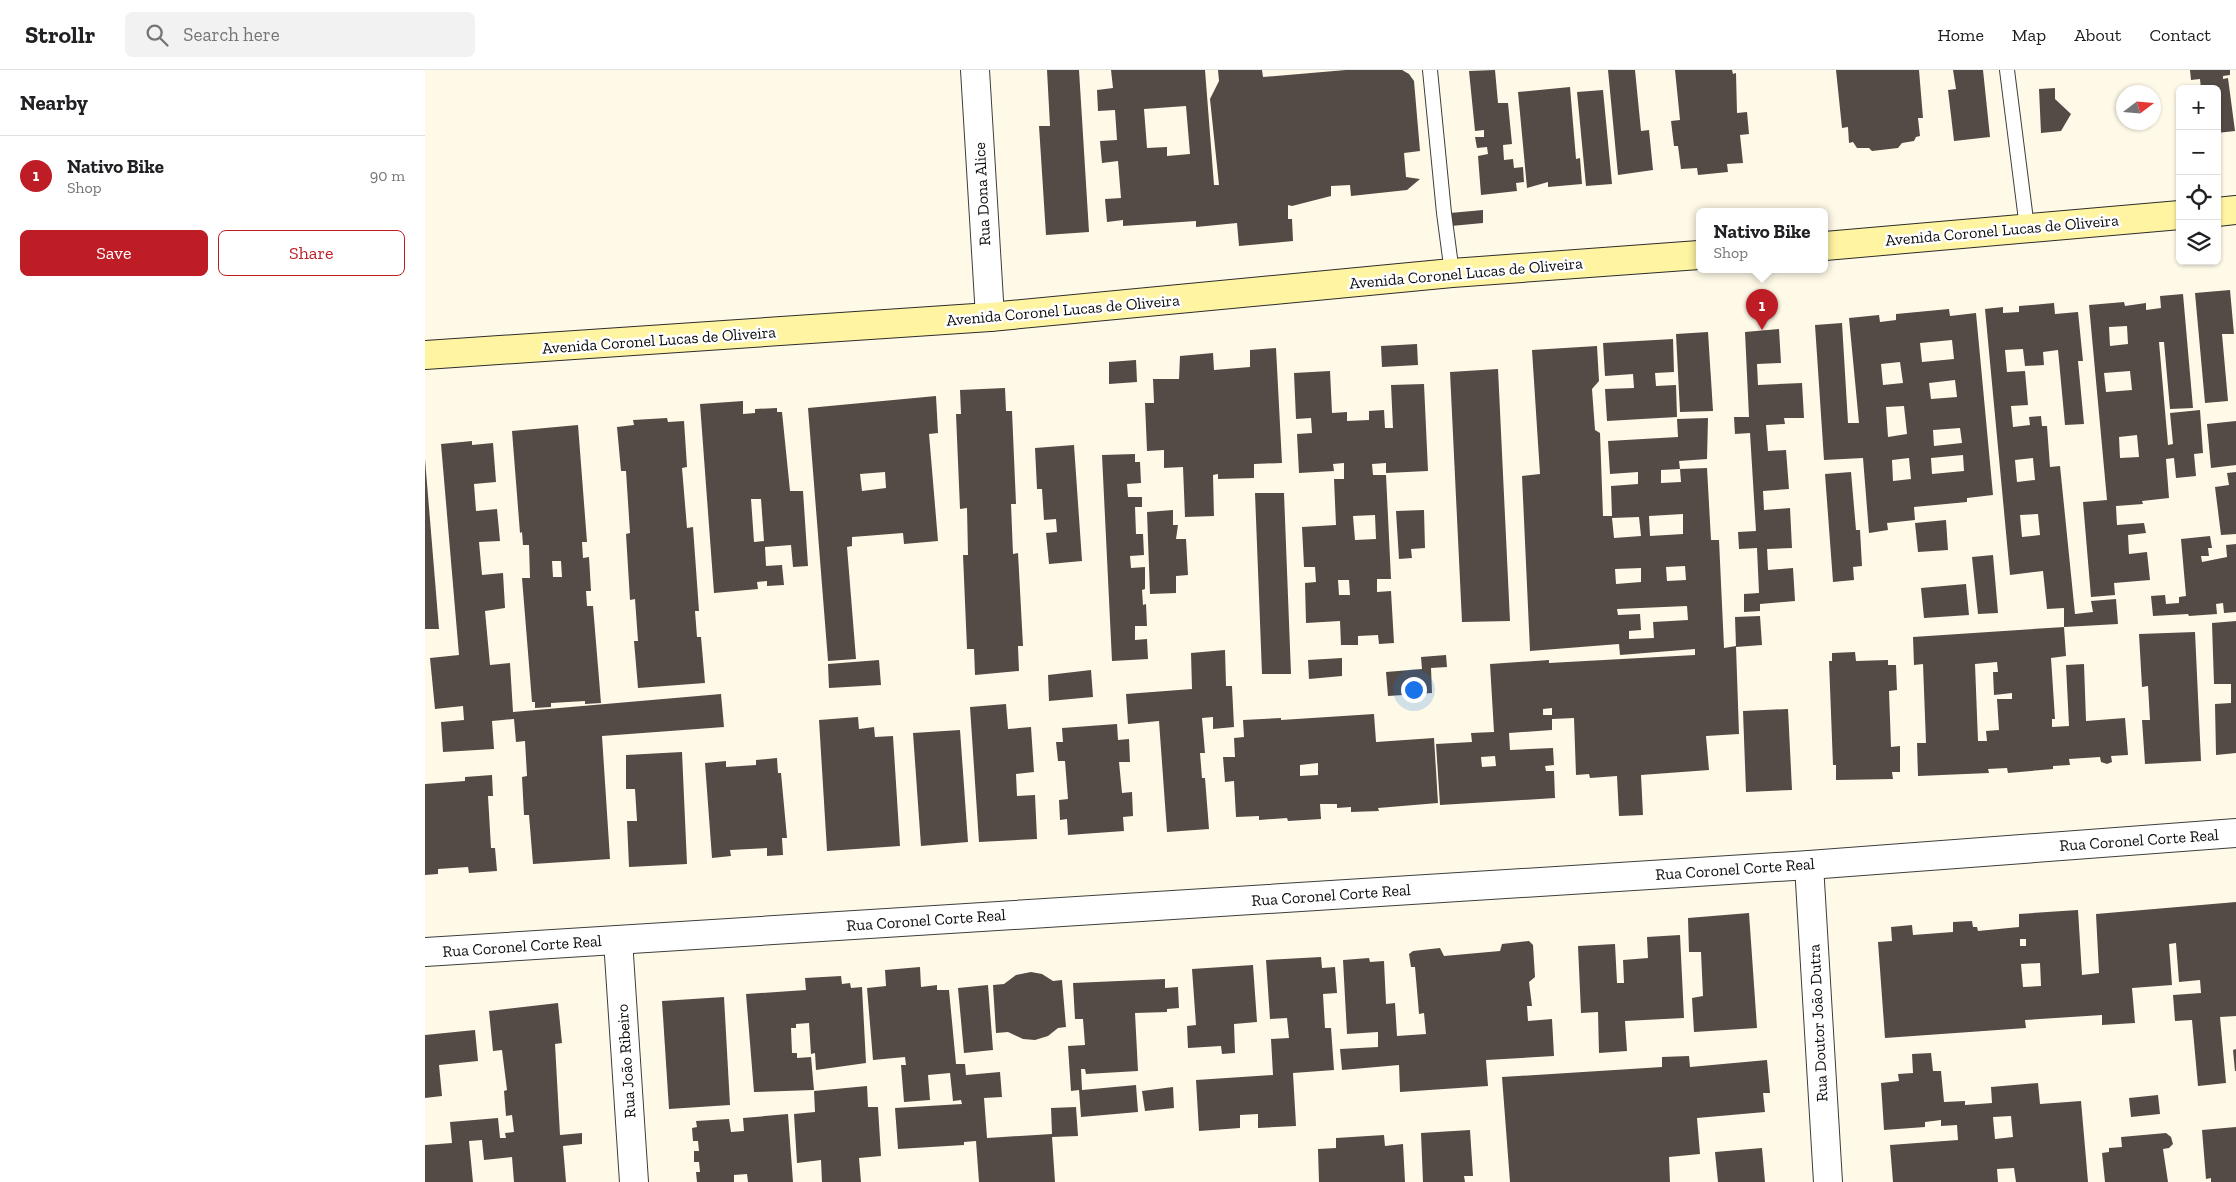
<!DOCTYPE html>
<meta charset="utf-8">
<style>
:root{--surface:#fff;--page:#f2f2f2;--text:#202124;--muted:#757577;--line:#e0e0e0;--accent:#be1d26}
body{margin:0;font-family:"Zilla Slab",serif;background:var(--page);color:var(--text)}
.controls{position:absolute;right:15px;top:15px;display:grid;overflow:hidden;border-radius:8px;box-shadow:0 1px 4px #0004}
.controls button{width:45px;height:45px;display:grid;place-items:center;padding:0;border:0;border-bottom:1px solid var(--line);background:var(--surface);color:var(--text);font:25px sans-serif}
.compass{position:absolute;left:1691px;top:15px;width:45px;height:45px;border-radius:50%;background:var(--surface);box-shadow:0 1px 4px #0004;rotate:74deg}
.you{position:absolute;left:988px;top:619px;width:18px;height:18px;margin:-12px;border:4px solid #fff;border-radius:50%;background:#1a73e8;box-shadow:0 0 0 8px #1a73e833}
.badge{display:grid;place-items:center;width:32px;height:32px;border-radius:50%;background:var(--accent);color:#fff;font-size:16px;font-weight:700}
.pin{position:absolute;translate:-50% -41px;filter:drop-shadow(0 1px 2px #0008)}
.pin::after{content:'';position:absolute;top:26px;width:18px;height:15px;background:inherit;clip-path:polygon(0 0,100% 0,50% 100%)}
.popup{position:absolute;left:1271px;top:138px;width:132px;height:65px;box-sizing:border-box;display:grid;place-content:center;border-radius:8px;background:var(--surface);filter:drop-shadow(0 1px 4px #0005);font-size:16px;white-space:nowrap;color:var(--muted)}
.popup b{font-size:19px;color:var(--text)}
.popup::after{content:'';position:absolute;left:50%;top:100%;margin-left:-10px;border:10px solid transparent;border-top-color:var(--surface)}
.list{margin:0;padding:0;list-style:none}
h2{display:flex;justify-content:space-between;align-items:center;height:65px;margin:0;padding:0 20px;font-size:21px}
h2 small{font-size:16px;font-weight:400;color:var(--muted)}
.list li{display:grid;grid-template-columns:32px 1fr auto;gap:15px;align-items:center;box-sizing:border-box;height:80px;padding:0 20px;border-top:1px solid var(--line)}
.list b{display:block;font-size:19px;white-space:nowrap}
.list p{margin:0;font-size:16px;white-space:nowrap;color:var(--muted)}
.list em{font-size:16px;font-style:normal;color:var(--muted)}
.actions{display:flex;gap:10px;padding:15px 20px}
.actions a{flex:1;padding:11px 0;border:1px solid var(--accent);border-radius:8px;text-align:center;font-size:18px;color:var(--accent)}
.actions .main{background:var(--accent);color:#fff}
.icon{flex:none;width:28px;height:28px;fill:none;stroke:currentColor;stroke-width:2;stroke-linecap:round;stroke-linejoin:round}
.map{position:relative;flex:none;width:1811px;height:1112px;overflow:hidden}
header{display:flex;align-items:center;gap:30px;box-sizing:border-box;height:70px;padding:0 25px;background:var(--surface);border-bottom:1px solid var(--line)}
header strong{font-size:24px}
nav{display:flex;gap:28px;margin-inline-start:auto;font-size:18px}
.search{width:350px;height:45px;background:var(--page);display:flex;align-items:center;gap:12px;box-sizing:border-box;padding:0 18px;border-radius:8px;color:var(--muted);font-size:19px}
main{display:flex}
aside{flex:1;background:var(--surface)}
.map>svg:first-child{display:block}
.building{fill:#534b46;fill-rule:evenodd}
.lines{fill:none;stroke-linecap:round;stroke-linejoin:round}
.lane-casing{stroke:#3d3d3d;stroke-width:16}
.street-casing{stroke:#3d3d3d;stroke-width:30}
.secondary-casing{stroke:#2c2c2c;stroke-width:30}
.lane{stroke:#fff;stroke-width:14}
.street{stroke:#fff;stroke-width:28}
.secondary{stroke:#fff4a2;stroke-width:28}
.labels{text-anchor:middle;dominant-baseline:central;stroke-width:5;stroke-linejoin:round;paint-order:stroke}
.street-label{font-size:16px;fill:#0a0a0a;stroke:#fff}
</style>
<header>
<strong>Strollr</strong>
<div class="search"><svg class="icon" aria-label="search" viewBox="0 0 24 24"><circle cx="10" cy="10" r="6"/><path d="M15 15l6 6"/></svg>Search here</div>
<nav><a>Home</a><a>Map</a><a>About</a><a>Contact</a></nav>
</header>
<main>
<aside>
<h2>Nearby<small></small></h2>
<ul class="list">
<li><span class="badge">1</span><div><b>Nativo Bike</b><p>Shop</p></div><em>90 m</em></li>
</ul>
<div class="actions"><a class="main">Save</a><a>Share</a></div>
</aside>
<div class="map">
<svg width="1811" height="1112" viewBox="0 0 1811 1112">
<rect width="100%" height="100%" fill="#fffae7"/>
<!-- building -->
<g class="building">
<path d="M622 0H654L664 162 621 165 614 56H625Z"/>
<path d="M686 0H780L789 115H794L785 29 794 11 793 0H837L838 7 921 0H977L984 4 989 11 995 81 979 83 981 107 995 109 982 120 926 126 925 115 906 116V126L867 136 863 135V149H867L868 171 814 176 812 153 771 157V151L698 156V150L682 152 680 129 696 128 693 91 677 93 675 71 692 70 690 40 673 41 672 20 688 18ZM761 36 765 84 742 86V77L722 78 719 39Z"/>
<path d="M1070 0 1073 33H1083L1087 74 1078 75 1079 90 1088 89 1089 98 1098 97 1099 112 1091 113 1092 121 1056 125 1053 86 1063 84 1062 77 1052 78 1050 67H1059V60L1050 61 1044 1Z"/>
<path d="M1183 0H1210L1216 61 1224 60 1228 100 1193 105Z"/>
<path d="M1250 0H1307L1308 4 1311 3 1312 43 1322 42 1324 64 1315 65 1318 93 1302 94 1303 102 1273 105 1272 98 1256 99 1253 76H1249L1246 51 1255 50Z"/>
<path d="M1411 0H1494L1498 48H1493L1495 66 1491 67 1489 71 1477 73 1473 78 1447 81 1444 78H1432L1428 72 1424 73 1423 57 1417 58Z"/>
<path d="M1528 0H1558L1565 67 1529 71 1523 20 1531 19Z"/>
<path d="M1765 0H1805V5L1798 6V9L1803 8 1810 61 1792 63V19H1776L1775 9 1766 10Z"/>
<path d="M1145 17 1151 89 1155 88 1157 114 1123 117V112L1102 118 1093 22Z"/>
<path d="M1630 18V29L1646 44 1636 61 1616 63 1614 19Z"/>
<path d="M1178 20 1187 114 1161 116 1152 22Z"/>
<path d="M1058 140V153L1026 156 1025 143Z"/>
<path d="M1805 220 1809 264H1797L1803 331 1780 333 1770 223Z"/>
<path d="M1758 224 1768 338 1745 339 1739 272H1734L1743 375 1748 374 1745 343 1775 340 1778 383 1769 384 1771 406 1751 408 1749 388 1741 389 1744 428 1717 431 1718 434 1691 436 1692 455 1719 453 1721 463 1703 465 1704 484 1722 482 1725 510 1689 513 1690 525 1666 527 1658 432 1682 430 1664 235 1699 232 1700 236 1721 233V240L1736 238 1735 226ZM1702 256 1703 274 1685 276 1684 257ZM1705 301 1707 320 1681 322 1679 303ZM1712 365 1714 387 1695 388 1694 367Z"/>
<path d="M1629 233 1630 244 1653 242 1658 291H1653L1659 354 1640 355 1633 280 1618 282 1619 295 1600 296 1598 279 1580 280 1582 302 1600 301 1603 335 1586 336 1588 357 1605 355 1604 347 1616 346 1617 356H1622L1625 397 1635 396 1650 544 1668 542 1666 531 1691 529 1693 554 1639 557V538L1622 539 1618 501 1585 505 1560 239 1578 237V243L1594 242V236ZM1608 388 1610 410 1592 412 1590 390ZM1613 444 1615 465 1597 467 1595 445Z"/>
<path d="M1524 239 1525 246 1551 243 1568 425 1542 428V432L1489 437 1490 450 1462 453 1463 460 1444 463 1438 388 1399 390 1390 255 1417 253 1423 353H1434L1424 248 1454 245 1455 252 1471 250V244ZM1527 270 1529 289 1497 292 1495 273ZM1475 292 1478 313 1458 315 1456 294ZM1530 310 1532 327 1506 329 1504 313ZM1479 336 1482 364 1463 367 1461 337ZM1535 358 1537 373 1509 376 1508 360ZM1538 385 1539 401 1507 404 1506 388ZM1484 388 1486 409 1468 411 1467 390Z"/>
<path d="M1354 259 1356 293 1332 294 1333 315 1377 313 1379 348H1359L1360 354 1341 355 1343 381 1361 380 1364 419 1338 421 1339 440 1365 438 1367 478 1342 479 1343 500 1368 498 1370 531 1335 534V541L1319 542V524L1334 523 1332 478 1314 479 1313 462 1331 461 1325 363 1310 364 1309 347H1324L1320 262Z"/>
<path d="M1283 262 1288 341 1255 342 1251 264Z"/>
<path d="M1248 269 1249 302 1230 303 1231 316 1251 315 1252 347 1182 351 1180 319 1209 318 1208 304 1180 306 1178 273Z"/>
<path d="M992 274 993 295 957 297 956 276Z"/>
<path d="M1172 276 1174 311 1167 319 1170 360 1175 363 1178 446H1187L1186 416 1213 414V402L1185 404 1183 371 1253 367 1252 349 1283 348 1282 389 1254 391 1255 399 1236 400V413L1256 412 1255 399 1282 398 1286 470H1294L1299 578 1311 576 1314 664 1281 666 1284 700 1216 705 1218 745 1194 746 1192 706 1165 708 1164 704 1151 705 1149 648 1127 649V660L1084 663 1085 680 1128 678 1129 695 1120 696 1121 701H1129L1130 728 1015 735 1011 674 1047 672 1046 663 1069 662 1065 594 1124 590V593L1270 585V579L1195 585 1194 574 1105 581 1097 406 1115 404 1107 280ZM1258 444V464L1225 466 1224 446ZM1214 447 1216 466 1189 468 1187 448ZM1260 496 1261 510 1242 511 1241 497ZM1216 498V512L1191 514 1190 499ZM1262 536 1263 550 1228 552 1229 568 1204 569V561L1216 560 1215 544 1193 545 1192 539ZM1127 638V645H1118V639ZM1070 686 1071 696 1057 697 1056 687Z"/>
<path d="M851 278 857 393 829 394V408L793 409V404L788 405 789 446 760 447 758 397 739 398V380L722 381 720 333H729L728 309H754L755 286 788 283 789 300 825 297V280Z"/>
<path d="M711 290 712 312 684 314V292Z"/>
<path d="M1073 299 1085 551 1037 552 1025 302Z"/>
<path d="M905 301 907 343 922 342V351L944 350V341L959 340 960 358H968L966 315 999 314 1003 401 961 403V393L947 394 948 405H961L966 509H952V522L966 521 969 573 954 574 953 565 933 566V575H916L915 551 881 553 880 513 891 512 890 497H879L877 457 911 455 909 409H919V393L908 394 909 401 874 403 872 364 887 363 886 348 871 349 869 303ZM950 445 951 469 930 470 928 446ZM913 510H924L925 525H914Z"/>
<path d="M580 318 581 341H587L591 434H586L588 484 593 483 598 576H593L594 601 550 605 549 579H542L538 485H543L542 438 535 439 531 344H536L535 320Z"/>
<path d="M511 326 513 363 504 364 513 471 479 474 478 463 427 467V476L422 477 431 589 403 591 383 338ZM460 402 461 418 437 421 435 404Z"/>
<path d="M318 331V344L330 343V339L352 338V342H357L365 421H378L383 496 368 497 366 475 340 477 341 496 357 495 359 515 342 516V511L332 512 333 519 289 523 275 334ZM326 429H336L339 471 329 472Z"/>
<path d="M242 348 243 352 259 351 262 397 257 398 262 458 268 457 274 541H270L272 567H276L280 613 213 618 209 571H213L210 529 205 530 201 464 205 463 201 401H196L192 357 209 355 208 350Z"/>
<path d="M1811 351V395L1786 398 1782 354Z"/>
<path d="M153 355 162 472H157L158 488 164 487 166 521H161L162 536H168L176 633 160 634V631L126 633V637L110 638V632H107L97 508H105L104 475H98L97 462 95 463 87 361ZM127 491H136L137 507H128Z"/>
<path d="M47 371V375L68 373 71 412 49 414 51 441 72 439 75 471 54 472 57 505 78 503 80 538 60 541 65 595 85 593 88 642 296 624 299 657 177 666 185 789 108 794 104 745H99L97 707 102 706 100 671 91 672 89 649 67 651 69 679 18 682 16 652 39 650 38 636 10 639 5 588 34 585 16 374Z"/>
<path d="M649 375 657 491 624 494 621 463 632 462 631 449 619 450 617 419H612L610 378Z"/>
<path d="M710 384V392H715L716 413 702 414 703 427H717V437H710L711 464H718L719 485 705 486 706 498 720 497V519L717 520 718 535 721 534 722 556H710V570L722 569 723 589 687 591 677 385Z"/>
<path d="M0 389 14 559H0Z"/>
<path d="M1426 402 1431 460H1435L1437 496 1428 497 1429 510 1408 512 1400 404Z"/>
<path d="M1811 402V464L1796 465 1790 417 1804 415 1802 403Z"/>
<path d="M830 423H859L866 604H837Z"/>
<path d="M748 440V455H753L751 469H761L763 505 751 506V523L725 524 722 442Z"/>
<path d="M999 440 1000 478 986 479 987 488 974 489 971 441Z"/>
<path d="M1521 450 1523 480 1493 482 1490 453Z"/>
<path d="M1785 466 1787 478H1783L1784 486H1776L1777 492 1802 487 1801 475 1811 474V542L1799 543 1798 533 1791 534 1792 544 1764 546 1763 544 1728 546 1726 526 1740 525 1741 534 1754 533V527L1761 526 1756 469Z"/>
<path d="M1568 485 1573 543 1553 544 1547 487Z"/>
<path d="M1541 514 1544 545 1499 548 1496 518Z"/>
<path d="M1335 546 1337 575 1311 577 1310 547Z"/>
<path d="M1811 551V683L1791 685 1790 634 1806 633V614H1789L1787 553Z"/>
<path d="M1639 557 1641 586 1626 588 1630 649H1627V657L1644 656 1641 595 1659 594 1661 651 1700 648 1703 685 1686 686 1687 692 1682 694 1676 692 1675 687 1644 689 1645 695 1628 696V699L1583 703 1582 698 1563 699 1564 703 1493 706 1492 673H1501L1498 594 1489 595 1488 567ZM1572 592 1573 602H1568L1569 625 1587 623V629H1572L1574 660 1561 661 1562 671H1553L1550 594Z"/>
<path d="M1770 562 1776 691 1720 694 1717 650H1725L1723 616 1717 617 1714 564Z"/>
<path d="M800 580 801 616H807L809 657 788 659V647L777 648 780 683H775L777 708H780L784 759 742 762 734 651 703 654 701 624 767 619 766 583Z"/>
<path d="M1430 582 1431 591 1463 590V595H1471L1472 620 1464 621 1466 677 1475 676V702H1467L1468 709 1411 710V695H1408L1404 591H1407V583Z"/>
<path d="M1021 585 1022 597 1006 598 1007 623 963 626 961 602 997 599 996 587Z"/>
<path d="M917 588V606L884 609 883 590Z"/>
<path d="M454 590 456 615 404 618 403 594Z"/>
<path d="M666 600 668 627 624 631 623 605Z"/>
<path d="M581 634 583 659 606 657 609 702 591 704 592 726 610 725 612 769 554 772 545 637Z"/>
<path d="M1363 639 1367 720 1321 722 1318 641Z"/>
<path d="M949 644 951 672 1009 668 1013 733 953 738 954 741 926 742V737L912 738V734H895L896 749 863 751 862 748 834 750V746L811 747 809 711 800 712 798 687H810L809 668 819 667 818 650 856 648V650ZM893 693V705L875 706V695Z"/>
<path d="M433 647 434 659 449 657 450 667 468 666 475 776 402 781 394 650Z"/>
<path d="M692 654 693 670 704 669 705 692H694L697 723 707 722 708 746 698 747 699 761 643 765 642 749 635 750 634 730 643 729 640 691H633L631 672H638L637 658Z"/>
<path d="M535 660 543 772 496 776 488 663Z"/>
<path d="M257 682 262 794 204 797 202 751H212L210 719H201V685Z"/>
<path d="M352 688 353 703H356L362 768H357L358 785 342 786V778L305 780 306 786 287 788 280 693 301 691V697L331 695V690Z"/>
<path d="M67 705 68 726H63L66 778H70L72 801 44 803 43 797 13 799V804L0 805V714L40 711V707Z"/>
<path d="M1811 832V946L1795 947 1801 1013 1773 1016 1767 950 1750 951 1748 925 1776 923 1775 910 1754 912 1751 873 1744 874 1747 915 1707 918 1710 953 1677 955V945L1600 950 1601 958 1460 968 1453 872 1467 871 1466 857 1487 855 1488 865 1528 862V852L1547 851 1548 857H1552L1553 861 1594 857V844L1653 840 1657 905 1674 903 1671 844ZM1595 869H1601V876H1595ZM1615 893 1616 916 1598 917 1596 894Z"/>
<path d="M1324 843 1332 958 1269 962 1267 928 1278 926 1276 882H1264L1263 848Z"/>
<path d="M1255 865 1259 948 1200 951 1202 981 1174 983 1173 942 1156 943 1153 876 1190 874 1192 913H1199L1198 890 1223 888 1222 867Z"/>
<path d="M1104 871 1108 875 1110 907 1104 912 1107 936H1102L1103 951 1127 949 1129 986 1061 990 1063 1016 975 1022 974 995 917 1000 915 979 953 977V962L922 964 918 890 944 888 945 892 959 891 961 934 970 933 972 966 1001 964 999 943 994 944 990 897H986L984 884 988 881 1015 878 1019 886 1075 881 1077 874Z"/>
<path d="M896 887 897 898 910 897 912 923 898 924 900 958H906L909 1000 868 1003 871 1056 833 1058V1044L815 1045V1058L774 1061 771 1010 848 1005 846 969 864 968 862 948 845 949 841 890Z"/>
<path d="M828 895 832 952 809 954 810 983 797 984 796 976 763 978 762 956 771 955 767 899Z"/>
<path d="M495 897 496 917 512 915V920H524L531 994H540L541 1005 575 1002 577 1027 559 1028 562 1068 627 1064 626 1038 651 1037 653 1066 627 1067 630 1112H554L551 1071 539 1072V1075L473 1079 470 1038 537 1034 536 1030 528 1031 525 1003 503 1005 505 1030 479 1032 476 995H481L480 987 448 990 442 918 461 916 460 900Z"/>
<path d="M606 902 617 904 628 911 637 910 641 957 633 958 623 966 610 970 598 969 583 962 571 963 568 915 579 914 591 905Z"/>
<path d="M416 906 417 914 425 913 426 918 437 917 441 993 391 1000 390 983 386 984 384 953 371 954V958H366L367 983H372V988L386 987 389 1020 329 1022 321 924 381 920 380 908Z"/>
<path d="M740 909V918L753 917 754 938 742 939V942L710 943 713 1001 661 1004 660 999H656L657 1020 711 1015 713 1042 656 1047 654 1020 646 1021 643 976 660 975 658 949H650L648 913Z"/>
<path d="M563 915 568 980 539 983 533 918Z"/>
<path d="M299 927 305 1035 244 1039 237 931Z"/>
<path d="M133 933 137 973 130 974 135 1065 157 1063V1074L138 1076 141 1112H89L87 1087 59 1090 57 1070 44 1071 48 1112H0V1075L27 1073 25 1052 73 1048 75 1068H81L80 1063 89 1062 87 1045 81 1046 79 1021 82 1020 77 980 68 981 64 941Z"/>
<path d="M50 960 53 991 14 995 17 1026 0 1028V965Z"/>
<path d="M1811 979V1001H1810L1808 980Z"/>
<path d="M1506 983 1508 1001H1516L1519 1032 1540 1031V1035L1567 1033 1566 1017 1613 1013 1615 1034 1656 1031 1663 1112H1591L1589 1098 1572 1099 1573 1112H1468L1465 1075 1533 1070 1532 1055 1516 1056V1050L1500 1052V1057L1459 1060 1456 1013 1474 1011 1473 1004 1488 1003 1487 984ZM1586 1046 1588 1067 1570 1069 1568 1047Z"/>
<path d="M1264 986 1265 997 1342 990 1345 1023H1338L1340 1042 1272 1048 1275 1084 1244 1087 1245 1112H1085L1077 1007 1237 997V987Z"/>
<path d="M442 1016 443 1037H453L456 1086 434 1088 436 1112H397L396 1090 372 1093 369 1044 390 1042 389 1021Z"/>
<path d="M748 1017 749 1038 720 1041 717 1021Z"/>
<path d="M1733 1025 1735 1044 1706 1047 1704 1028Z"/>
<path d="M363 1044 368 1112H323L322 1104 309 1105V1112H272L271 1102H275L274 1092H269V1081H274L273 1071H268L267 1058 272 1057 271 1051 304 1049 306 1062 319 1061 318 1048Z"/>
<path d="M1811 1057V1112H1786V1108L1781 1109 1777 1060Z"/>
<path d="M1045 1060 1048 1106H1039L1040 1112H998L996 1063Z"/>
<path d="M1741 1063 1746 1067 1748 1074 1744 1078 1738 1079 1743 1112H1680L1677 1083 1684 1082V1078L1697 1077 1696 1067Z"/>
<path d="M959 1065 960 1076 978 1074 980 1112H894L893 1079 911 1078V1068Z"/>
<path d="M1337 1078 1340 1112H1293L1290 1082Z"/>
</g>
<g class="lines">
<defs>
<g id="lane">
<path d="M1005 0 1019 143 1027 203"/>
<path d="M1582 0 1602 158"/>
</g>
<g id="street">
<path d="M550 0 565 247"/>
<path d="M1384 795 1403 1112"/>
<path d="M193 870 209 1112"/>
<path d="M0 882 1384 795 1811 763"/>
</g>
<g id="secondary">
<path d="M1792 142 1811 140"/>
<path d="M1400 176 1755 145"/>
<path d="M0 285 565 247 1027 203 1274 185"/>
</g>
</defs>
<!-- lane casing -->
<use href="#lane" class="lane-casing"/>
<!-- street casing -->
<use href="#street" class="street-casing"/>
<!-- secondary casing -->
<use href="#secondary" class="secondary-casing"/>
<!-- lane -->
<use href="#lane" class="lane"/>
<!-- street -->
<use href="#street" class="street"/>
<!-- secondary -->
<use href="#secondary" class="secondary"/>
</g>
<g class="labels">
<!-- street labels -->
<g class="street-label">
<text transform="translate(557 124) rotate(-93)">Rua Dona Alice</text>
<text transform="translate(1577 160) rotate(-5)">Avenida Coronel Lucas de Oliveira</text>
<text transform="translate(1041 203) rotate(-5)">Avenida Coronel Lucas de Oliveira</text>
<text transform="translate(638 240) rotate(-5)">Avenida Coronel Lucas de Oliveira</text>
<text transform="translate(234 270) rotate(-4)">Avenida Coronel Lucas de Oliveira</text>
<text transform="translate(1714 770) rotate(-4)">Rua Coronel Corte Real</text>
<text transform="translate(1310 799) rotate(-4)">Rua Coronel Corte Real</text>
<text transform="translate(906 825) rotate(-4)">Rua Coronel Corte Real</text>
<text transform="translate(501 850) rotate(-4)">Rua Coronel Corte Real</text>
<text transform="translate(97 876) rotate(-4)">Rua Coronel Corte Real</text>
<text transform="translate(1393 953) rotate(-93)">Rua Doutor João Dutra</text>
<text transform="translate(201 991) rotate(-94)">Rua João Ribeiro</text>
</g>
</g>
</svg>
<div class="controls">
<button>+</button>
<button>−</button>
<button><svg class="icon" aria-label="locate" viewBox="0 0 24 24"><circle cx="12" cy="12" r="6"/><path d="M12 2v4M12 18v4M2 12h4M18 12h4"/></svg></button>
<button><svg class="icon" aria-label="layers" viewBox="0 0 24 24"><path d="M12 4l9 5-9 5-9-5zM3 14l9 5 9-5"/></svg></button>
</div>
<svg class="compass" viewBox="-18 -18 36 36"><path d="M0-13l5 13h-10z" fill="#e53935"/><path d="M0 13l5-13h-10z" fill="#757577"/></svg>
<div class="you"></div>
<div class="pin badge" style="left:1337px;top:260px">1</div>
<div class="popup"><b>Nativo Bike</b>Shop</div>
</div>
</main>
